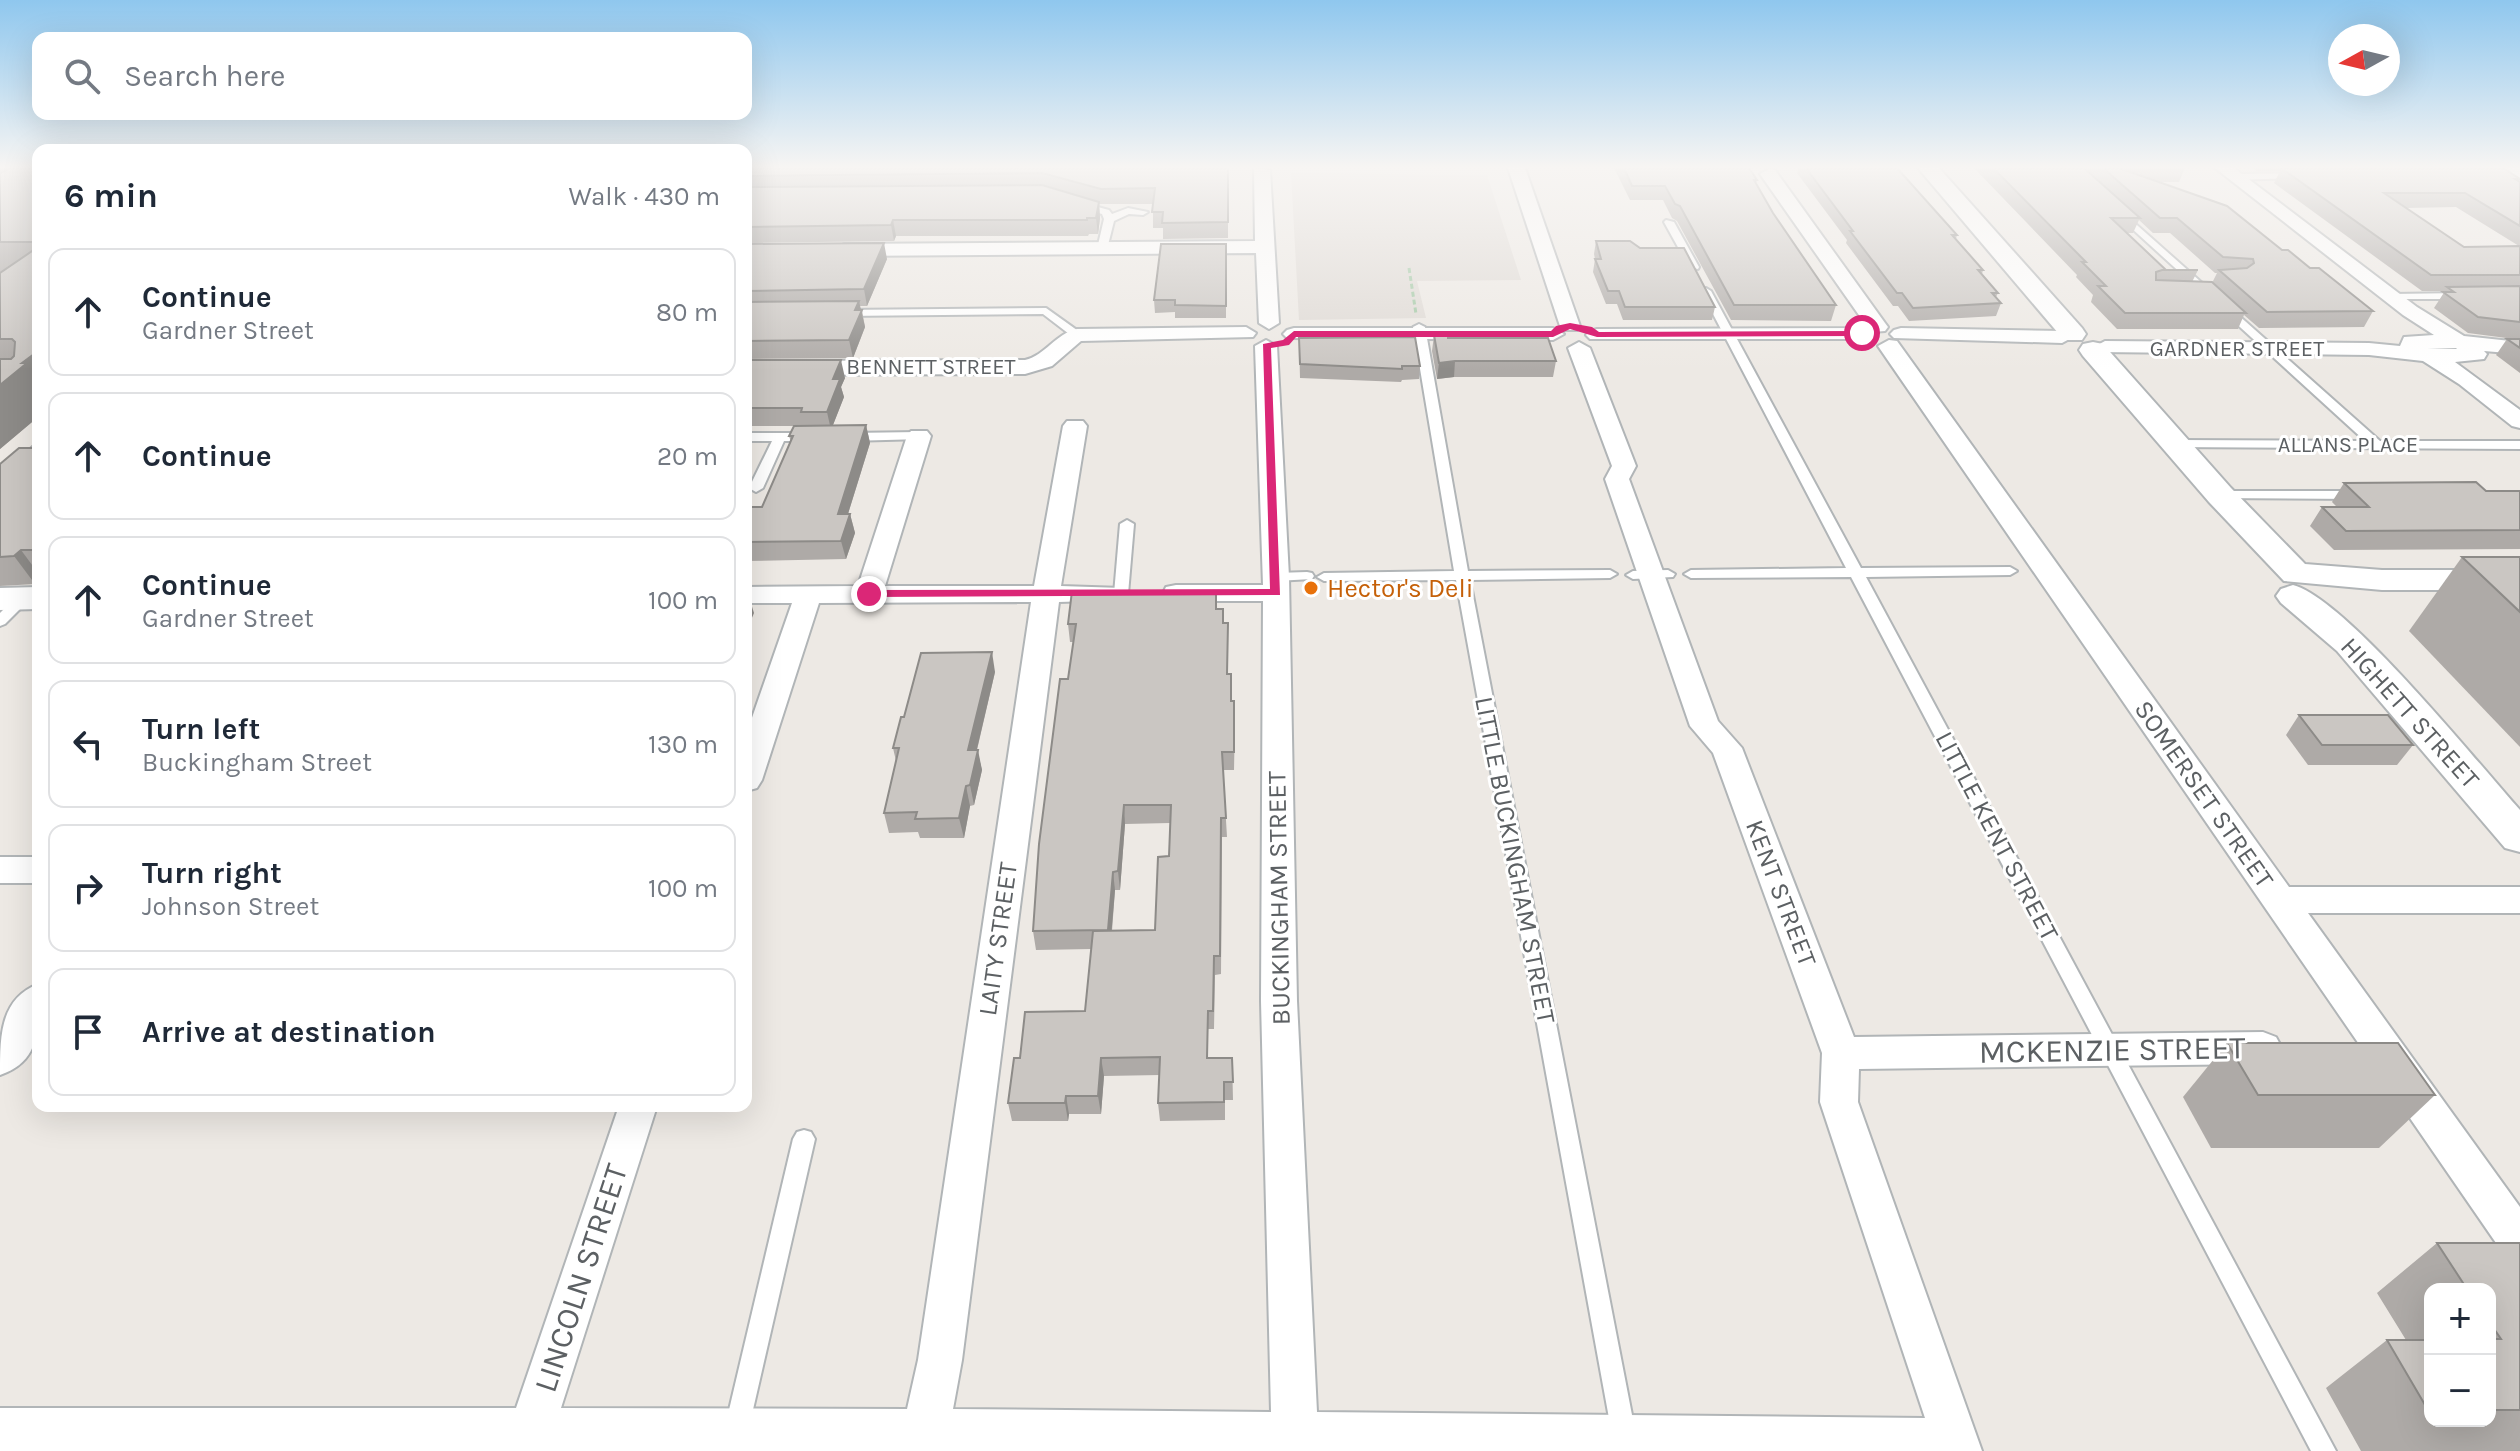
<!DOCTYPE html>
<meta charset="utf-8">
<style>
:root{--surface:#fff;--page:#f2f2f3;--text:#1f2937;--muted:#747a83;--line:#e0e1e3}
body{margin:0;font-family:Karla,sans-serif;background:var(--page);color:var(--text)}
.controls{position:absolute;right:24px;bottom:24px;display:grid;overflow:hidden;border-radius:16px;box-shadow:0 8px 32px #0002}
.controls button{width:72px;height:72px;display:grid;place-items:center;padding:0;border:0;border-bottom:2px solid var(--line);background:var(--surface);color:var(--text);font:40px sans-serif}
.compass{position:absolute;left:2328px;top:24px;width:72px;height:72px;border-radius:50%;background:var(--surface);box-shadow:0 8px 32px #0002;rotate:262deg}
.stop{position:absolute;width:24px;height:24px;margin:-18px;border:6px solid #db2777;border-radius:50%;background:#fff}
.stop.end{background:#db2777;border-color:#fff;box-shadow:0 2px 8px #0008}
.list{margin:0;padding:0;list-style:none}
h2{display:flex;justify-content:space-between;align-items:center;height:104px;margin:0;padding:0 32px;font-size:34px}
h2 small{font-size:26px;font-weight:400;color:var(--muted)}
.list li{display:grid;grid-template-columns:52px 1fr auto;gap:24px;align-items:center;box-sizing:border-box;height:128px;margin:0 16px 16px;padding:0 16px;border:2px solid var(--line);border-radius:16px}
.list b{display:block;font-size:30px;white-space:nowrap}
.list p{margin:0;font-size:26px;white-space:nowrap;color:var(--muted)}
.list em{font-size:26px;font-style:normal;color:var(--muted)}
.icon{flex:none;width:44px;height:44px;fill:none;stroke:currentColor;stroke-width:2;stroke-linecap:round;stroke-linejoin:round}
.map{position:relative;flex:none;width:2520px;height:1451px;overflow:hidden}
.search{position:absolute;background:var(--surface);box-shadow:0 8px 32px #0002;left:32px;top:32px;width:720px;height:88px;display:flex;align-items:center;gap:20px;box-sizing:border-box;padding:0 28px;border-radius:16px;color:var(--muted);font-size:30px}
.panel{position:absolute;background:var(--surface);box-shadow:0 8px 32px #0002;left:32px;top:144px;width:720px;height:968px;border-radius:16px}
.map>svg:first-child{display:block}
.education{fill:#dfdad5}
.lines{fill:none;stroke-linecap:round;stroke-linejoin:round}
.service-casing{stroke:#b1b5b7;stroke-width:4}
.minor-casing{stroke:#b1b5b7;stroke-width:4}
.tertiary-casing{stroke:#b1b5b7;stroke-width:4}
.path{stroke:#a0c7a3;stroke-width:3;stroke-dasharray:5 3;stroke-linecap:butt}
.service{fill:#fff;fill-rule:evenodd}
.minor{fill:#fff;fill-rule:evenodd}
.tertiary{fill:#fff;fill-rule:evenodd}
.tram{stroke:#b0b1b1;stroke-width:2}
.wall{fill:#aeaaa7;fill-rule:evenodd}
.shaded-wall{fill:#8d8b88}
.building{fill:#cac6c2;stroke:#8d8b88;stroke-width:2}
.route{fill:#db2777}
.food-dot{fill:#e8710a;stroke:#fff;stroke-width:3}
.labels{text-anchor:middle;dominant-baseline:central;stroke-width:6;stroke-linejoin:round;paint-order:stroke}
.far-street-label{font-size:22px;fill:#5c6063;stroke:#fff}
.food-label{font-size:26px;fill:#c56008;stroke:#fff;text-anchor:start}
.street-label{font-size:26px;fill:#5c6063;stroke:#fff}
.near-street-label{font-size:32px;fill:#5c6063;stroke:#fff}
</style>
<div class="map">
<svg width="2520" height="1451" viewBox="0 0 2520 1451">
<rect width="100%" height="100%" fill="#ede9e4"/>
<!-- education -->
<path class="education" d="M1291 173 1487 175 1521 280 1417 281 1426 318 1299 320Z"/>
<g class="lines">
<defs>
<g id="service">
<path d="M2297 173 2300 174V178L2234 180 2229 177 2234 174Z"/>
<path d="M1079 202 1109 210 1112 214 1128 208 1148 212 1143 215 1129 214 1114 221 1107 249 1102 252 1097 249 1104 219 1102 214 1076 207 1074 205Z"/>
<path d="M2120 210 2380 441H2520V449L2171 447V441L2175 440 2365 441 2117 215 2115 213Z"/>
<path d="M1666 220 1674 222 1699 267 1698 269 1689 267 1664 222Z"/>
<path d="M1706 288 1711 291 1861 568 2010 567 2017 571 2010 575 1866 577 2336 1451H2311L1851 577 1691 578 1684 574 1691 570 1846 568 1701 291Z"/>
<path d="M2391 294 2462 293 2467 296 2462 299H2387V295Z"/>
<path d="M1046 308 1081 333V337H1073L1043 314 842 316 837 313 842 310Z"/>
<path d="M1419 324 1425 327 1468 571 1610 570 1617 574 1610 578 1470 580 1639 1451H1615L1456 580 1324 581 1317 577 1324 573 1454 571 1413 327Z"/>
<path d="M919 432 925 436 923 439 849 441 843 437 849 433Z"/>
<path d="M746 433H809L815 437 809 441H784L763 488 756 492 749 488 772 441H746Z"/>
<path d="M2220 491H2358L2365 495 2358 499 2215 498V492Z"/>
<path d="M1127 520 1134 524 1128 594 1121 598 1114 594 1120 524Z"/>
<path d="M1668 570 1675 574 1673 577 1633 579 1626 575 1633 571Z"/>
<path d="M1307 572 1312 573 1314 576 1312 579 1276 581 1269 577 1276 573Z"/>
<path d="M22 595 27 596 29 599 27 602 5 624 0 626V613L17 596Z"/>
<path d="M804 1130 811 1132 815 1139 749 1427 746 1436 737 1439 728 1436 725 1427 793 1139 797 1132Z"/>
</g>
<g id="minor">
<path d="M1254 168 1270 170 1279 323 1269 329 1259 323 1256 253 844 256 834 250 844 244 1255 241Z"/>
<path d="M1508 168H1525L1580 326 1577 330H1563L1560 326Z"/>
<path d="M2215 168H2234L2417 307 2464 336 2520 342V354L2484 351 2487 354 2484 359 2455 362 2520 410V428L2512 426 2459 384 2423 361 2369 355 2097 352 2094 347 2105 341 2369 343 2400 346 2404 337 2434 335 2403 315ZM2427 348H2456L2457 349Z"/>
<path d="M2502 168H2520V179Z"/>
<path d="M1769 169 1775 170 1885 323 1888 327 1885 331 1872 332 1869 337 1862 339H1590L1586 335 1590 331 1597 329 1868 328 1760 174Z"/>
<path d="M1246 327 1256 333 1253 337 1081 341 1052 366 1025 374 746 375V361L1025 360C1046 355 1055 334 1077 329Z"/>
<path d="M1294 328H1553L1564 334 1553 340 1287 338 1283 334 1287 330Z"/>
<path d="M1901 328 2062 331 2073 337 2062 343 1894 338 1890 334 1894 330Z"/>
<path d="M1266 340 1277 346 1289 577 1297 1001 1317 1412 1925 1418 1820 1102 1822 1053 1713 753 1690 726 1605 479 1612 466 1568 348 1579 342 1590 348 1636 466 1629 479 1718 721 1742 748 1854 1037 2263 1032 2276 1037 2282 1048 2276 1059 2263 1064 1859 1069 1858 1102 1982 1451H0V1408H516L619 1106H657L561 1408 907 1409 918 1360 1031 602 819 603 762 780 757 788 746 791V735L792 603H746V587L858 586 907 436 911 431H927L931 436 885 586H1034L1063 426 1067 421H1083L1087 426 1061 586 1122 588 1125 594 1122 600 1059 602 962 1360 953 1409 1271 1412 1261 1001 1263 601H1176L1166 599 1163 593 1166 587 1176 585H1263L1255 346Z"/>
<path d="M1889 340 1897 341 2289 887H2520V913H2308L2520 1207V1262L2505 1256 1878 346Z"/>
<rect x="0" y="857" width="38" height="26"/>
</g>
<g id="tertiary">
<path d="M1918 168H1939L2082 328 2086 334 2082 340H2064Z"/>
<path d="M2093 342 2103 344 2231 488 2305 564 2382 570H2520V590H2382L2284 581 2209 502 2083 356 2079 350 2083 344Z"/>
<path d="M2293 585C2346 599 2477 762 2520 810V852L2505 848 2337 651 2281 603 2276 596 2281 589Z"/>
<path d="M38 587V609L0 610V588Z"/>
<path d="M38 984C38 1023 44 1060 0 1075 0 1036 0 999 38 984Z"/>
</g>
</defs>
<!-- service casing -->
<use href="#service" class="service-casing"/>
<!-- minor casing -->
<use href="#minor" class="minor-casing"/>
<!-- tertiary casing -->
<use href="#tertiary" class="tertiary-casing"/>
<!-- path -->
<path class="path" d="M1409 268 1416 314"/>
<!-- service -->
<use href="#service" class="service"/>
<!-- minor -->
<use href="#minor" class="minor"/>
<!-- tertiary -->
<use href="#tertiary" class="tertiary"/>
<!-- tram -->
<path class="tram" d="M0 474 38 441"/>
</g>
<!-- wall -->
<g class="wall">
<path d="M0 168H38V417L0 449Z"/>
<path d="M746 168H1228V238L1163 239V228H1153V204H1099L1100 218 1098 234H1089L1088 236H896L894 241 746 243Z"/>
<path d="M1614 168H1749L1757 180 1756 184 1773 213 1836 305 1831 321 1731 320 1677 221 1672 218 1663 200H1630Z"/>
<path d="M1799 168H1897L1957 235 1956 239 1983 270 1982 274 1998 293 1996 297 2001 303 1996 316 1909 321 1898 306H1893L1846 243 1847 240 1797 173Z"/>
<path d="M1974 168H2185L2179 182H2159L2310 268 2373 311 2364 327 2259 328 2244 315 2238 329H2117L2091 302 2093 295 2076 277 2077 275ZM2139 220 2153 233H2170L2215 273H2217L2212 283 2192 282 2198 270H2166L2127 233H2133Z"/>
<path d="M2253 168H2503L2520 179 2519 181 2520 182V373L2496 355 2507 339H2514L2468 333 2434 308 2445 291H2422L2274 183 2280 171H2256ZM2456 207 2519 246 2464 247 2406 208Z"/>
<path d="M1596 241 1715 307 1712 320H1623L1617 304H1606L1593 272 1595 259 1594 254Z"/>
<path d="M746 244 887 259 867 306H860V310H862L865 327 853 358 746 359Z"/>
<path d="M1226 244V318H1175V312L1155 313 1154 300Z"/>
<path d="M1434 335 1556 361 1553 377H1454L1437 379 1432 351Z"/>
<path d="M1299 338 1420 366 1419 379 1402 380 1401 382 1300 378Z"/>
<path d="M746 360 845 378 841 387 844 397 833 425H866L870 443 848 514H850L855 533 846 559 746 561V507H762L791 442 789 436 794 426H746Z"/>
<path d="M38 443V581L35 584 0 586V464L33 448Z"/>
<path d="M2344 483 2486 491H2520V549L2334 550 2310 526 2322 507H2337L2332 502Z"/>
<path d="M2462 557H2520V747L2409 631Z"/>
<path d="M1217 609 1223 623 1228 674 1235 720 1234 770H1223L1227 837H1222L1221 974 1215 975 1214 1029H1208V1058H1232L1233 1100H1225V1120L1160 1121 1158 1103 1160 1075 1104 1076 1101 1114H1069L1068 1121H1012L1008 1103 1020 1058 1085 1011 1091 949 1036 950 1033 931 1073 642H1070L1068 624ZM1170 823 1169 856 1155 930 1112 931 1115 890H1120L1125 824Z"/>
<path d="M995 672 977 750 982 770 974 805 970 806 964 838H920L918 832 889 833 884 813 896 761 893 748 904 717Z"/>
<path d="M2299 715 2413 745 2397 765H2308L2286 735Z"/>
<path d="M2227 1043 2435 1095 2379 1148H2211L2183 1097Z"/>
<path d="M2437 1243H2520V1451H2361L2326 1388 2387 1340H2406L2377 1293ZM2430 1289H2490V1421H2430Z"/>
</g>
<!-- shaded-wall -->
<g class="shaded-wall">
<path d="M1099 202 1100 218 1098 234 1096 218Z"/>
<path d="M893 220 896 236 894 241 891 225Z"/>
<path d="M884 243 887 259 867 306 864 289Z"/>
<path d="M859 301 865 327 853 358 849 340 855 310Z"/>
<path d="M38 351V417L0 449V385L22 363Z"/>
<path d="M841 360 845 378 841 387 844 397 831 430 827 412 833 379Z"/>
<path d="M1455 361 1454 377 1437 379 1439 363Z"/>
<path d="M866 425 870 443 842 533 838 514Z"/>
<path d="M850 514 855 533 846 559 841 541Z"/>
<path d="M21 550 38 573V581L35 584 14 556Z"/>
<path d="M748 594 754 613 746 632V598Z"/>
<path d="M992 652 995 672 972 770 968 750Z"/>
<path d="M978 750 982 770 974 805 970 785Z"/>
<path d="M966 786 970 806 964 838 959 818Z"/>
<path d="M1124 805 1125 824 1120 890 1118 871Z"/>
<path d="M1113 872 1115 890 1110 949 1108 930Z"/>
<path d="M1101 1058 1104 1076 1101 1114 1098 1096Z"/>
<path d="M1066 1096 1069 1114 1068 1121 1065 1103Z"/>
</g>
<!-- building -->
<g class="building">
<path d="M10 168H38V242H0V173Z"/>
<path d="M746 168H1228V222L1162 223 1163 212H1152L1155 188 1101 189 1042 173 746 176Z"/>
<path d="M1624 168H1749L1757 180H1754L1773 213 1836 305H1734L1680 206 1675 204 1665 186H1632Z"/>
<path d="M1806 168H1897L1957 235H1952L1983 270H1978L1998 293H1992L2001 303 1913 308 1902 293H1897L1850 231H1853Z"/>
<path d="M1993 168H2084L2140 218H2111L2166 270H2198H2162L2156 272V280L2212 282 2246 313H2125L2098 286H2106L2082 262H2086Z"/>
<path d="M2103 168H2119L2227 206 2282 250H2288L2310 268H2319L2373 311 2267 312 2219 270 2247 268 2254 263 2253 259 2223 257 2177 218H2160Z"/>
<path d="M2281 168H2503L2520 179H2515L2520 182V226L2465 193H2384L2464 247 2520 246V275H2431Z"/>
<path d="M1042 185 1099 202 1096 218H1087V220H893L891 225 746 227V187Z"/>
<path d="M1596 241H1630L1640 248H1684L1715 307H1625L1619 291H1608L1595 259H1601Z"/>
<path d="M884 243 864 289 746 291V244Z"/>
<path d="M1161 244H1226V306L1175 305V300H1154Z"/>
<path d="M38 247V351L22 363H27L0 385V359H11L14 356 15 342 12 339H0V273Z"/>
<path d="M2520 286V322L2478 317 2443 292H2454L2447 287Z"/>
<path d="M859 301 855 310H862L849 340 746 341V302Z"/>
<path d="M1434 335H1448V338H1548L1556 361H1455L1439 363Z"/>
<path d="M1415 337 1420 366H1402V369L1300 364 1299 338Z"/>
<path d="M2507 339H2520V348Z"/>
<path d="M746 360H841L833 379H840L827 412H801L802 408H746Z"/>
<path d="M866 425 838 514H850L841 541 746 542V507H762L793 436H789L794 426Z"/>
<path d="M38 443V550H21L14 556 0 557V464L19 448H33Z"/>
<path d="M2476 482 2486 491H2520V530L2346 531 2322 507H2369L2344 483Z"/>
<path d="M2462 557H2520V612Z"/>
<path d="M1072 591H1216V609H1223V623H1228L1227 674H1231V701H1234V752H1222L1226 818H1221L1220 956H1214L1213 1011H1208L1207 1058H1232L1233 1082H1224V1102L1158 1103 1160 1057 1101 1058 1098 1096H1066L1065 1103H1008L1014 1058H1020L1025 1012 1085 1011 1093 931 1155 930 1158 857 1169 856 1171 805H1124L1118 871 1113 872 1108 930 1033 931 1039 844 1060 679H1068L1076 624H1068Z"/>
<path d="M992 652 968 750H978L970 785 966 786 959 818 915 819 917 812 884 813 899 748H893L901 717H904L921 653Z"/>
<path d="M2299 715H2388L2413 745H2322Z"/>
<path d="M2227 1043H2398L2435 1095H2258Z"/>
<path d="M2437 1243H2520V1410H2490V1339H2501L2490 1323V1289H2467Z"/>
<path d="M2387 1340H2430V1410H2428Z"/>
</g>
<!-- sky -->
<linearGradient id="sky" x2="0" y2="1"><stop stop-color="#8fc7ee"/><stop offset="0.45" stop-color="#f7f5f3"/><stop offset="1" stop-color="#f7f5f3" stop-opacity="0"/></linearGradient>
<rect width="2520" height="371" fill="url(#sky)"/>
<!-- route -->
<path class="route" d="M1570 323 1592 327 1599 332 1862 331 1867 333 1862 336 1597 337 1570 329 1553 337H1296L1289 345 1271 348 1280 595 869 597 863 594 869 590 1270 589 1263 344 1283 340 1294 331H1551L1556 326Z"/>
<!-- markers -->
<circle class="food-dot" cx="1311" cy="588" r="8"/>
<g class="labels">
<!-- far-street labels -->
<g class="far-street-label">
<text x="2237" y="349">GARDNER STREET</text>
<text x="931" y="367">BENNETT STREET</text>
<text x="2348" y="445">ALLANS PLACE</text>
</g>
<!-- food labels -->
<g class="food-label">
<text x="1327" y="588">Hector's Deli</text>
</g>
<!-- street labels -->
<g class="street-label">
<text transform="translate(2410 713) rotate(48)">HIGHETT STREET</text>
<text transform="translate(2204 794) rotate(55)">SOMERSET STREET</text>
<text transform="translate(1997 836) rotate(62)">LITTLE KENT STREET</text>
<text transform="translate(1515 860) rotate(79)">LITTLE BUCKINGHAM STREET</text>
<text transform="translate(1781 893) rotate(69)">KENT STREET</text>
<text transform="translate(1279 898) rotate(-91)">BUCKINGHAM STREET</text>
<text transform="translate(998 939) rotate(-82)">LAITY STREET</text>
</g>
<!-- near-street labels -->
<g class="near-street-label">
<text transform="translate(2112 1050) rotate(-1)">MCKENZIE STREET</text>
<text transform="translate(581 1278) rotate(-72)">LINCOLN STREET</text>
</g>
</g>
</svg>
<div class="controls">
<button>+</button>
<button>−</button>
</div>
<svg class="compass" viewBox="-18 -18 36 36"><path d="M0-13l5 13h-10z" fill="#e53935"/><path d="M0 13l5-13h-10z" fill="#747a83"/></svg>
<div class="stop" style="left:1862px;top:333px"></div>
<div class="stop end" style="left:869px;top:594px"></div>
<div class="search"><svg class="icon" aria-label="search" viewBox="0 0 24 24"><circle cx="10" cy="10" r="6"/><path d="M15 15l6 6"/></svg>Search here</div>
<section class="panel">
<h2>6 min<small>Walk · 430 m</small></h2>
<ul class="list">
<li><svg class="icon" aria-label="ahead" viewBox="0 0 24 24"><path d="M12 20V5M6 11l6-6 6 6"/></svg><div><b>Continue</b><p>Gardner Street</p></div><em>80 m</em></li>
<li><svg class="icon" aria-label="ahead" viewBox="0 0 24 24"><path d="M12 20V5M6 11l6-6 6 6"/></svg><div><b>Continue</b></div><em>20 m</em></li>
<li><svg class="icon" aria-label="ahead" viewBox="0 0 24 24"><path d="M12 20V5M6 11l6-6 6 6"/></svg><div><b>Continue</b><p>Gardner Street</p></div><em>100 m</em></li>
<li><svg class="icon" aria-label="left" viewBox="0 0 24 24"><path d="M17 20v-9H6M10 6l-5 5 5 5"/></svg><div><b>Turn left</b><p>Buckingham Street</p></div><em>130 m</em></li>
<li><svg class="icon" aria-label="right" viewBox="0 0 24 24"><path d="M7 20v-9h11M14 6l5 5-5 5"/></svg><div><b>Turn right</b><p>Johnson Street</p></div><em>100 m</em></li>
<li><svg class="icon" aria-label="arrive" viewBox="0 0 24 24"><path d="M6 21V4h12l-3 4 3 4H6"/></svg><div><b>Arrive at destination</b></div></li>
</ul>
</section>
</div>
